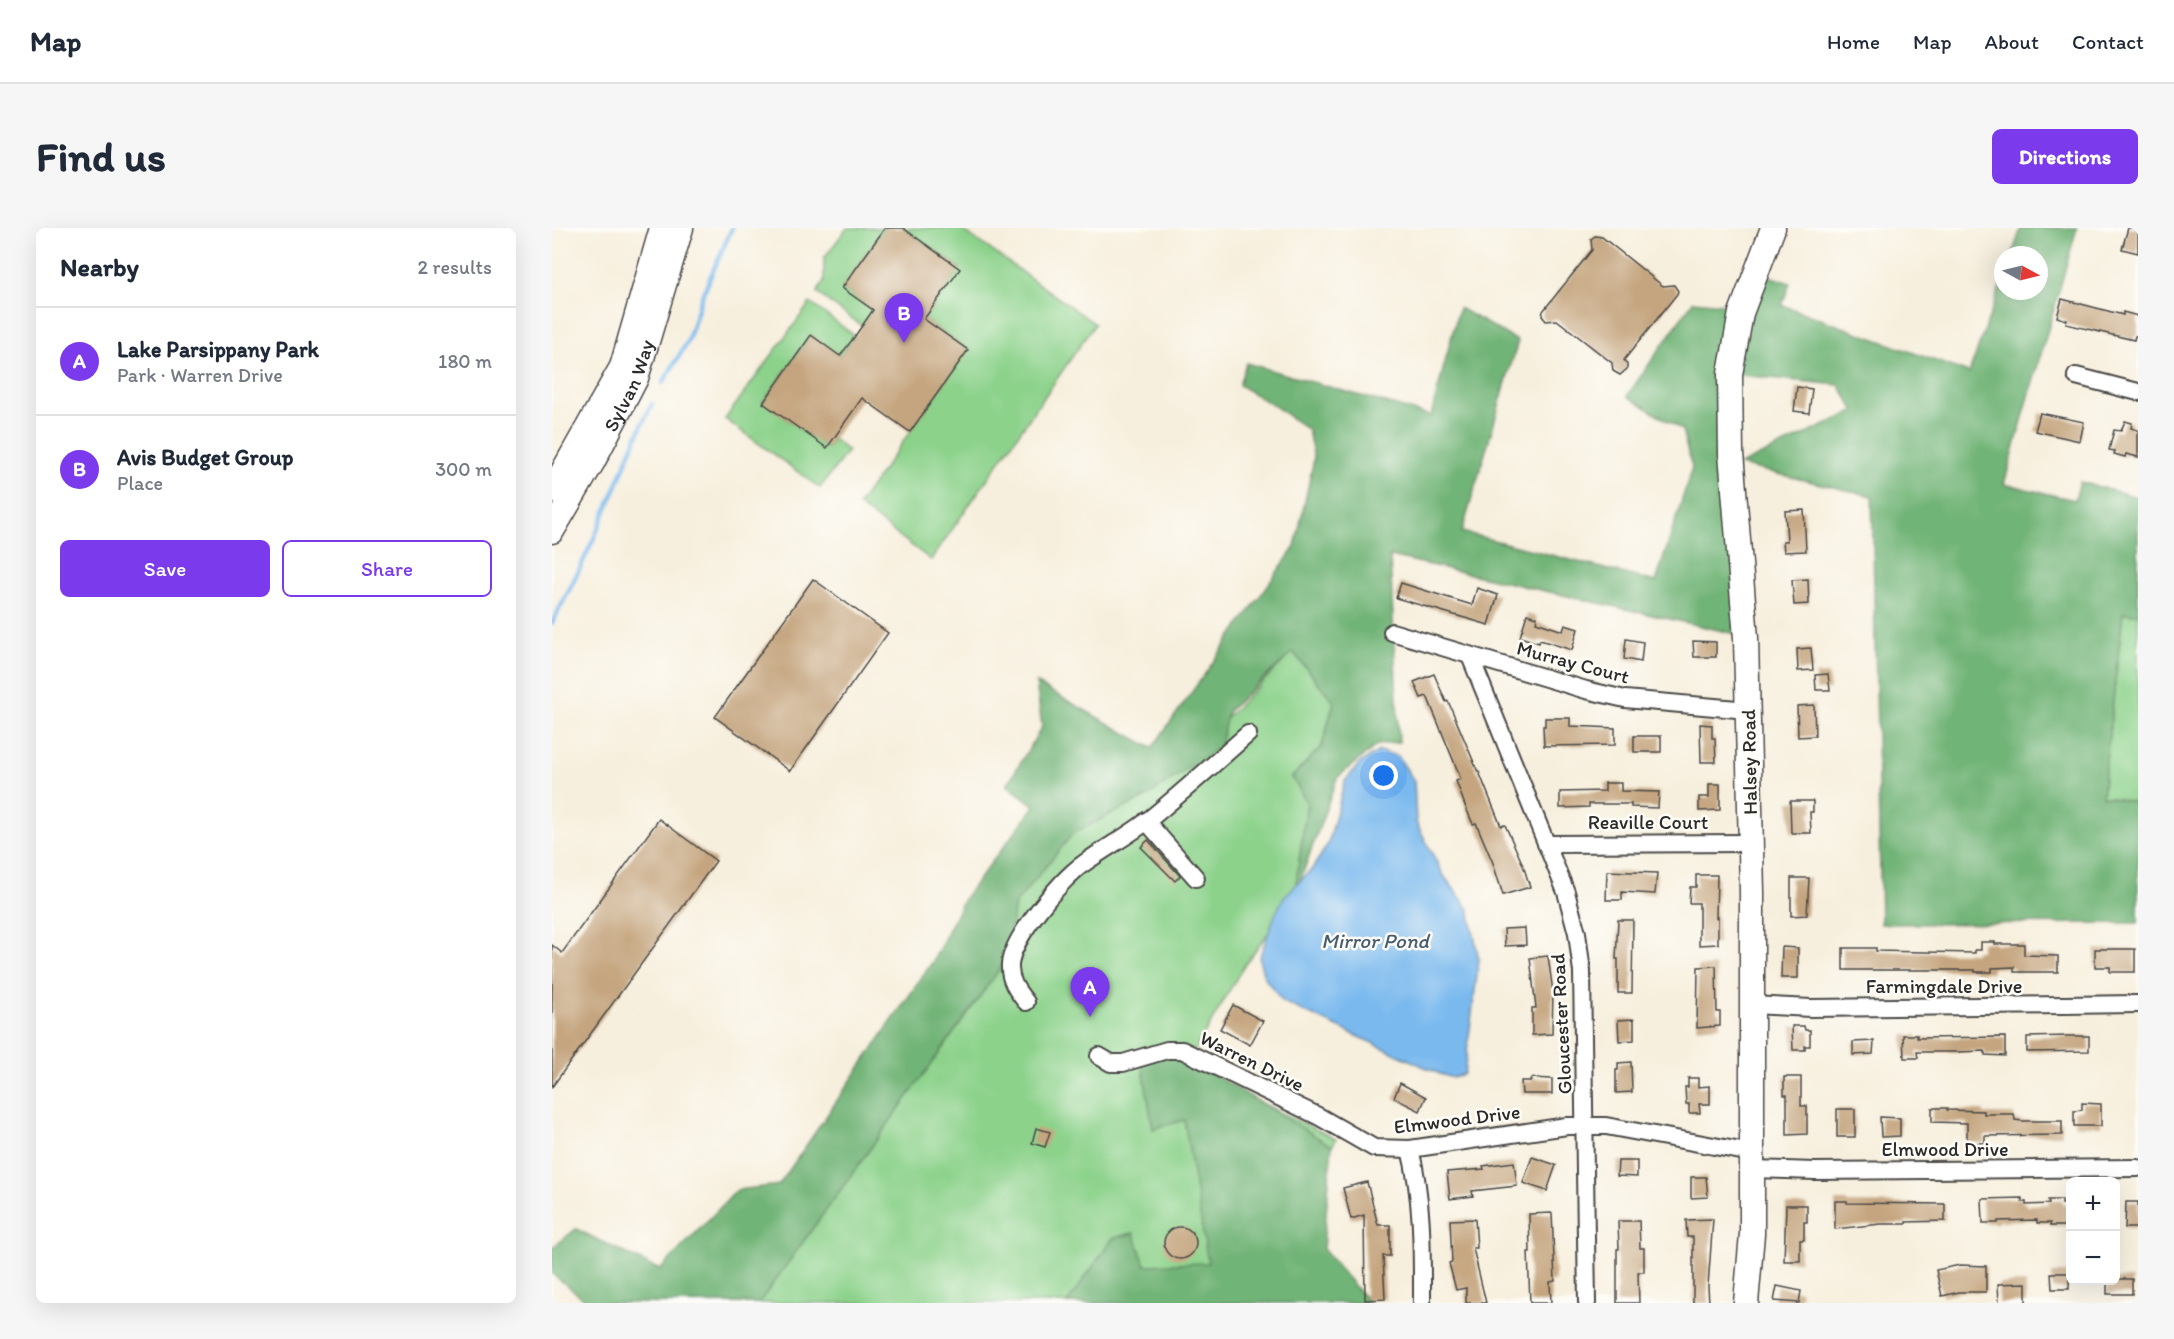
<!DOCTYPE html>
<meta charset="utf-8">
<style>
:root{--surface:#fff;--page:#f6f6f7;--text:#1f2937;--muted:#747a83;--line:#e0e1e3;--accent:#7c3aed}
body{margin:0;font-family:Itim,sans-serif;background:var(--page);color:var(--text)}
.controls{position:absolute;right:18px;bottom:18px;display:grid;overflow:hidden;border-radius:9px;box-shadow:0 6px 24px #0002}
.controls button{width:54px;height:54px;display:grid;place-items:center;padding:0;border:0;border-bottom:2px solid var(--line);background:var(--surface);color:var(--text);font:30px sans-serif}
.compass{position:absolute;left:1442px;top:18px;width:54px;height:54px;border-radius:50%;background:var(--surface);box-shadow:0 6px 24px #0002;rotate:97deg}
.you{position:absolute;left:832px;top:548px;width:21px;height:21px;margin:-15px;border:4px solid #fff;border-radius:50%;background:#1a73e8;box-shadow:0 0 0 9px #1a73e833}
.badge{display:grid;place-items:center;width:39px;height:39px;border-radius:50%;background:var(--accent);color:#fff;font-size:20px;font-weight:700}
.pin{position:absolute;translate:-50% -50px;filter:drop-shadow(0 2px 3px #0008)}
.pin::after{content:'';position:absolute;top:32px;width:21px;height:18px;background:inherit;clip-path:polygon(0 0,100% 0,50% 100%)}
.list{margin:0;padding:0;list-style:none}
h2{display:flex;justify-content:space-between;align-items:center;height:78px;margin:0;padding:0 24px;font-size:26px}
h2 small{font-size:20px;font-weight:400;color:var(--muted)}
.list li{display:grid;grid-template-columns:39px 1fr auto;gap:18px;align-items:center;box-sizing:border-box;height:108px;padding:0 24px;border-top:2px solid var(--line)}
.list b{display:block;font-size:22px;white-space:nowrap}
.list p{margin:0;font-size:20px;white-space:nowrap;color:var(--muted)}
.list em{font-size:20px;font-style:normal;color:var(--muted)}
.actions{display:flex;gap:12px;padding:18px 24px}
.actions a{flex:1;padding:14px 0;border:2px solid var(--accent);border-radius:9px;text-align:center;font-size:21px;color:var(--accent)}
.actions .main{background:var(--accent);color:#fff}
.map{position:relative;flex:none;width:1586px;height:1075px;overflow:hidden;border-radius:9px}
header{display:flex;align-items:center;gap:36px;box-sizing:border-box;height:84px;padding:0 30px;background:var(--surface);border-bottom:2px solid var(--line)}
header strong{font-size:28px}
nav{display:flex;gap:33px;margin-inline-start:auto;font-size:21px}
.intro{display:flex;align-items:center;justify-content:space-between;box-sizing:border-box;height:144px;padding:0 36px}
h1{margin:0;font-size:42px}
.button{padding:15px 27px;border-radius:9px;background:var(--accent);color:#fff;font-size:21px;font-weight:700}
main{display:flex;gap:36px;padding:0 36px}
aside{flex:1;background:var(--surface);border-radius:9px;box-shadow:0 6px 24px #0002}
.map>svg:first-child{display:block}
.green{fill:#8cd28b;stroke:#5c7e5b;stroke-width:1.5}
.forest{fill:#71b477;stroke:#4e7051;stroke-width:1.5}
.water{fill:#7ab9ee;stroke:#52728c;stroke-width:1.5}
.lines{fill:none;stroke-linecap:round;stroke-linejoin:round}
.stream{stroke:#7ab9ee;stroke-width:4.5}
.building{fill:#c5a57f}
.street-casing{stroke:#4a4846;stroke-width:20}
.secondary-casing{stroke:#4a4846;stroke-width:27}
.street{stroke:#fff;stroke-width:16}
.secondary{stroke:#fff;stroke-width:24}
.labels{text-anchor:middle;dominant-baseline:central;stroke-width:5;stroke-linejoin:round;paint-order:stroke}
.street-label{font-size:20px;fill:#2b2b2b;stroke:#fdfcf7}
.water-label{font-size:21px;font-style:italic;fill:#475d6f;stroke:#fdfcf7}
</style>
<header>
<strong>Map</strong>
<nav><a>Home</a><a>Map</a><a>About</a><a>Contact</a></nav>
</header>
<div class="intro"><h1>Find us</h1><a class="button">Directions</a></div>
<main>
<aside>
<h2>Nearby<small>2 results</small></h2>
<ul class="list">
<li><span class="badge">A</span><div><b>Lake Parsippany Park</b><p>Park · Warren Drive</p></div><em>180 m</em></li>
<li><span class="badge">B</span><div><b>Avis Budget Group</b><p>Place</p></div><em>300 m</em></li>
</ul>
<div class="actions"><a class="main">Save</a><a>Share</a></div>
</aside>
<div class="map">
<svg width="1586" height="1075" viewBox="0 0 1586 1075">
<rect width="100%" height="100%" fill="#fdfcf7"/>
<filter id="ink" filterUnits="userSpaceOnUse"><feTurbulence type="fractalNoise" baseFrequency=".0167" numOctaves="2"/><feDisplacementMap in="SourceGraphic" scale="12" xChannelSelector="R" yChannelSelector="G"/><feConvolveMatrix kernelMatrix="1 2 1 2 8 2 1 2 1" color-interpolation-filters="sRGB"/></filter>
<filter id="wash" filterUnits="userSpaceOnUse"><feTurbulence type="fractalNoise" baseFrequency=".008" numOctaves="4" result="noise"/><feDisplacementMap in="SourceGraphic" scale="24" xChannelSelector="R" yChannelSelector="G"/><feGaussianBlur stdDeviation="1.35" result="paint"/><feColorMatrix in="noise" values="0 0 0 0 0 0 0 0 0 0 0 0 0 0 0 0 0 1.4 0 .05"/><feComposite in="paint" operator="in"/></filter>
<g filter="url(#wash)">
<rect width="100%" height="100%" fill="#f7efdd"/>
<!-- green -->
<g class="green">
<path d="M295 0H333L290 60 321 82 310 98 265 65 272 53V30Z"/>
<path d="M351 0H408L543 96 379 332 306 277 416 122 372 91 408 40Z"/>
<path d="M258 75 303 108 288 128 259 107 211 174 275 220 281 211 296 223 268 260 173 191Z"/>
<path d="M1571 385 1586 386V575L1550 568Z"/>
<path d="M741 424 782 474 770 518 740 549 755 575 742 670 691 739 634 838 784 911 695 1070 691 1075H207L452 735 463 676 521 605 594 569Z"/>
</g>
<!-- forest -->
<g class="forest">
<path d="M1469 0H1525L1452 256 1523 272 1528 254 1586 269V386L1571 385 1550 568 1586 575V695L1329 696 1320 268 1188 237 1303 183 1287 157 1178 146 1193 408 838 328 847 514 825 517 785 550 742 670 755 575 740 549 770 518 782 474 741 424 676 483 668 518 594 569 521 605 463 676 452 735 207 1075H37L0 1046V1020L24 1001 108 1042 185 962 227 957 381 733 413 669 483 578 455 557 490 499 484 455 600 520 743 319 762 231 756 202 721 177 687 157 694 135 879 188 907 80 966 113 910 304 1104 354 1140 240 1130 202 1075 168 1141 73 1193 78 1205 44 1238 55 1230 77 1417 145 1451 51V63H1487V27H1460Z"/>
<path d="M620 821 780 918 771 1021 817 1075H515L561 1010 582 1005 593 1037 656 1035 632 892 601 901 589 829Z"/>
</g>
<!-- water -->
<path class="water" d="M827 523 846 528 862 553 864 594 892 648 917 681 927 732 912 846 901 850 888 846 731 774 712 749 707 731 723 687 732 669 760 641 776 616 793 553 808 535Z"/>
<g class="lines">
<!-- stream -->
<g class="stream">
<path d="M111 155 136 113 150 68 180 0"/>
<path d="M0 395C20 358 38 321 54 282 70 247 82 211 100 176"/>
</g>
</g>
<g id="blocks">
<!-- building -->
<g class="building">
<path d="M333 0H351L408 41 372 91 416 122 358 204 310 170 275 220 211 175 259 107 288 128 303 108 321 82 290 60Z"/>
<path d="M1576 0H1586V25L1570 21Z"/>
<path d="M1043 8 1050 9 1111 58 1122 57 1126 63 1125 66 1072 132 1075 136V141L1068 147 1061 143 1060 135 1005 92 994 93 990 88 991 83 1040 22 1039 11Z"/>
<path d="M1510 71 1571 87V84L1586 88V108H1583L1582 112 1514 96 1515 92 1505 89Z"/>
<path d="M1245 159 1260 161 1257 185 1242 183Z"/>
<path d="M1488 185 1532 194 1528 213 1483 203Z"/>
<path d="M1573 193 1580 195 1579 200 1586 202V229L1574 226 1573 229 1562 226 1563 223 1557 222 1562 202 1569 203Z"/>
<path d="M1252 282 1254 323 1232 324 1231 313H1235L1233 283Z"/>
<path d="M261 351 336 405 238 543 163 489Z"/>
<path d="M1256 351 1257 376 1242 377 1240 352Z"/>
<path d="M849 355 920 377 925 360 946 367 937 397 844 370Z"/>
<path d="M975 386 985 389 984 394 1011 403 1013 397 1026 401 1020 422 988 412 987 415 968 409Z"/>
<path d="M1074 411 1091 414 1089 434 1072 431Z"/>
<path d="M1141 413 1164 414V429H1142Z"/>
<path d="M1259 420 1261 442 1246 443 1245 421Z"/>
<path d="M882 446 894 474 896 473 926 544H927L949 598 953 597 971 637 978 659 951 667 941 635 924 595 921 596 914 580 904 553 909 551 875 468 869 470 862 454Z"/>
<path d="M1276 446 1278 462H1264L1263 447Z"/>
<path d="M1262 477 1263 508 1246 509 1245 478Z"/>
<path d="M993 490H1018V498L1063 500V517L992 518 991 498H993Z"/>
<path d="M1148 496 1160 497V510H1163L1164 534H1149Z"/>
<rect x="1082" y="508" width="27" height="16"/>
<path d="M1053 555H1069V563L1107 564 1106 580 1079 579V576H1037V579L1008 580V564L1053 563Z"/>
<path d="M1157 556H1168V582L1147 583V569H1157Z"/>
<path d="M1238 573H1261V584H1258L1259 605H1239Z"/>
<path d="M107 591 164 633 0 859V717L10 725Z"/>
<path d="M596 612 628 648 623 653 589 619Z"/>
<path d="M1055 643 1105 645 1103 666 1070 664V672H1054Z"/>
<path d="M1144 647H1165L1164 690 1166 689V716L1147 717V675H1137L1138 659H1144Z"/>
<path d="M1239 650H1257L1255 687 1239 688Z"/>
<path d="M1066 692H1081L1080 765H1066V731H1064Z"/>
<path d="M973 700 974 717 953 718 952 701Z"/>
<path d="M1429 714H1443V716H1472V727L1506 728V744H1462V739L1440 740V744H1423V742H1291V720H1324V723L1423 725V722H1429Z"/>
<path d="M1230 719 1246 720V750H1229Z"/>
<path d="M1543 721H1583V744H1558V739H1543Z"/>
<path d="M996 728 1001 764 1000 806 980 807V780H984L978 730Z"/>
<path d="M1164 738 1165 784H1168V798L1145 800 1146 739Z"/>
<path d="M681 777 711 793 698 817 668 801Z"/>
<path d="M1082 791V812L1067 813 1066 792Z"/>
<path d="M1240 798H1252L1253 802H1258V818H1253V822H1241Z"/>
<path d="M1351 807H1365V810L1453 809V828L1433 827V823L1406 824H1365L1366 830H1352Z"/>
<path d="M1516 808H1537V823L1475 824V809Z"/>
<path d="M1322 813 1321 826 1301 827V814Z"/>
<path d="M1079 834 1080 864 1064 865V842H1066V835Z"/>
<path d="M1232 849H1249V878H1255V906L1235 907V867H1232Z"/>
<path d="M979 850 1000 851V866H970L969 853H979Z"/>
<path d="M1136 850H1146V859L1158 858V876H1147L1148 885H1137V876H1134L1133 859H1136Z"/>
<path d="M848 855 874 869 868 883 842 870Z"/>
<path d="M1530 875 1549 876V898H1522V883L1530 882Z"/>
<path d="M1380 880H1395V882L1432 883V886H1462L1463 892 1470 893H1510V907L1433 908V915H1415V895L1380 894Z"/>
<rect x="1285" y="881" width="18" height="28"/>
<path d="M1328 889 1348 890V908L1329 909Z"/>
<path d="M484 900 498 904 493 919 480 915Z"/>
<path d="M980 929 1004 937 995 963 971 955Z"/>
<path d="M1066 933H1085V949L1065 948Z"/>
<path d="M962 934 965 958 920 963 921 968 898 971 895 944 932 941 931 938Z"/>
<path d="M1139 949H1154L1156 969 1139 970Z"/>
<path d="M815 954 826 997H838V1028H831L833 1071 813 1072 812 987 799 991 791 960Z"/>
<path d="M1470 970V974H1474V977L1497 976 1496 972H1510V976H1516L1517 998H1498V995H1485V992L1446 993V995H1431L1430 971Z"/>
<path d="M1283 973H1295V975L1393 976V993L1354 994V996H1329L1283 1001Z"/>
<path d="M1574 974H1586V1000H1573Z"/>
<path d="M1234 977H1255V994H1252V1012H1248V1033H1232Z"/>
<path d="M1000 985 1003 1053 998 1054 999 1075H978L976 1024H978L977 986Z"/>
<path d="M923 991 925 1020H921L934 1075H914V1060L904 1062 897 1035 900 1034 898 992Z"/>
<path d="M1161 991 1156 1058 1157 1075H1141V1009H1135L1134 992Z"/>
<path d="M1066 993H1087L1088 1020H1092V1044H1086L1087 1075H1065V1021H1067Z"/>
<circle cx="628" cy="1015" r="16"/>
<path d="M1408 1037 1434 1038V1064H1407L1390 1068 1384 1042Z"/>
<path d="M1499 1045H1517V1061H1500Z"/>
<path d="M1563 1051H1580V1066H1555V1053H1563Z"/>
<path d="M1474 1055V1075H1447L1446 1056Z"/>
<path d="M1225 1058 1249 1063 1247 1075 1222 1073Z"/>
</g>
</g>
</g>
<g filter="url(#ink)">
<use href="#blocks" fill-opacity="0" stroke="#4a4846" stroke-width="1.5"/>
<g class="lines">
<defs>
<g id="street">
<path d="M1524 148 1586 164"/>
<path d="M840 404 1034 462 1073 471 1196 482"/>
<path d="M918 428 1014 664 1025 705 1030 744 1035 1075"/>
<path d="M594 593 644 650"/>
<path d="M994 616 1199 615"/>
<path d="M474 774C465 763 457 752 458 737 459 711 509 651 531 636 553 620 578 607 599 590 632 563 664 534 696 506"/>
<path d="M1199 777 1259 780 1586 776"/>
<path d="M547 828 559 835H571L615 822H630L766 888 822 920 858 921 1015 898H1054L1200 925"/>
<path d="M858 921C871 972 870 1023 870 1075"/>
<path d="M1200 941 1263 943 1586 940"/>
</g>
<g id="secondary">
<path d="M0 263 70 139 110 0"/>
<path id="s1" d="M0 303 40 235 84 150 129 0"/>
<path d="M1194 1075 1200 1006V664L1194 410 1179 225 1178 146 1189 85 1221 0"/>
</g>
</defs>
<!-- street casing -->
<use href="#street" class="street-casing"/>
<!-- secondary casing -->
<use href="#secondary" class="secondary-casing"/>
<!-- street -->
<use href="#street" class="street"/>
<!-- secondary -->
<use href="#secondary" class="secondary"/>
</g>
</g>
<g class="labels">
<!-- street labels -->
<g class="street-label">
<text stroke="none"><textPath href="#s1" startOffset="165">Sylvan Way</textPath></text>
<text transform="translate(1021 434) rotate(15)">Murray Court</text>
<text transform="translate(1197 534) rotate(-91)">Halsey Road</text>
<text x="1096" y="594">Reaville Court</text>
<text x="1392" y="758">Farmingdale Drive</text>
<text transform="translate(1009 796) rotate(-93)">Gloucester Road</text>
<text transform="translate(700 833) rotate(26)">Warren Drive</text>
<text transform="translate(905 891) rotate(-7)">Elmwood Drive</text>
<text x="1393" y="921">Elmwood Drive</text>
</g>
<!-- water labels -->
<g class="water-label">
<text x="823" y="712">Mirror Pond</text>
</g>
</g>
</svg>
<div class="controls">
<button>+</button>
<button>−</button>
</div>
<svg class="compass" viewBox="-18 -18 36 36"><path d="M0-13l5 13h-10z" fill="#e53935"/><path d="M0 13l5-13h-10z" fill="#747a83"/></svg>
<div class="you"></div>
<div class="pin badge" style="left:538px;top:789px">A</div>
<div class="pin badge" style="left:352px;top:115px">B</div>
</div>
</main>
